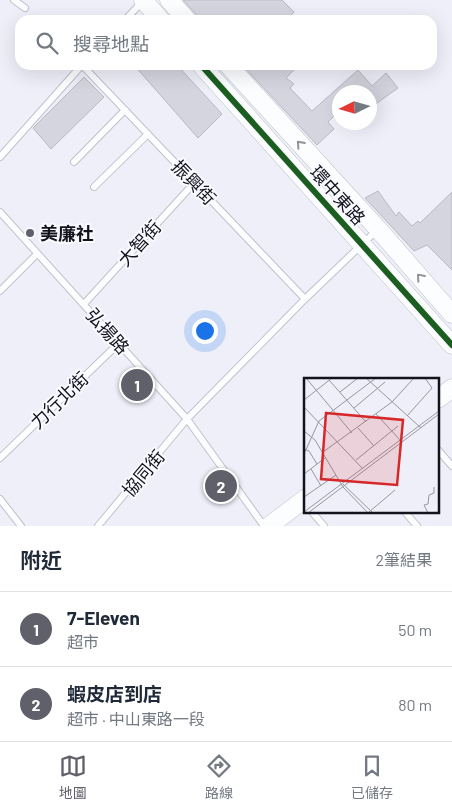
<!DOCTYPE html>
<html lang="zh-TW">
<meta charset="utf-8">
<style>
:root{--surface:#fff;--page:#f2f2f3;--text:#1f2937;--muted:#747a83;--line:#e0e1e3;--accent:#60606a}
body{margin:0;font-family:Barlow,"Noto Sans TC",sans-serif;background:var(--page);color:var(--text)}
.compass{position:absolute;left:332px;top:85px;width:45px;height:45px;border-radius:50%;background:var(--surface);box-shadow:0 5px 20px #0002;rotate:265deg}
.you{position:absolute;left:204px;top:330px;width:18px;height:18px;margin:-12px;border:4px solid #fff;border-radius:50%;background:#1a73e8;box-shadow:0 0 0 8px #1a73e833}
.badge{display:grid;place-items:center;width:32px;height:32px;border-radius:50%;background:var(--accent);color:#fff;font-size:16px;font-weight:700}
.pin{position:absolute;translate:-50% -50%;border:2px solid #fff;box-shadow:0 1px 5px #0006}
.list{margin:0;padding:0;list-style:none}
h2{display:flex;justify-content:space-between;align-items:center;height:65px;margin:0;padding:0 20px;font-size:21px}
h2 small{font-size:16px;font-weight:400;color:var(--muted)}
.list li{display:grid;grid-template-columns:32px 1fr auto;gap:15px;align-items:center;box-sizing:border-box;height:75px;padding:0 20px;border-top:1px solid var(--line)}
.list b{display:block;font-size:19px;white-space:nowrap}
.list p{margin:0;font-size:16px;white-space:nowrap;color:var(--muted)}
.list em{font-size:16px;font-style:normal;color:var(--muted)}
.icon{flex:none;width:28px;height:28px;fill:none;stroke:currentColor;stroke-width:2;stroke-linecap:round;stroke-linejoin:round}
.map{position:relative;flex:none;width:452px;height:526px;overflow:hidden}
.search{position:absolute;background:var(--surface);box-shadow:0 5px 20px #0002;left:15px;right:15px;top:15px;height:55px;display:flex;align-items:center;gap:12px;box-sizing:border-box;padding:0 18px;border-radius:15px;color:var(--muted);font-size:19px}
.sheet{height:215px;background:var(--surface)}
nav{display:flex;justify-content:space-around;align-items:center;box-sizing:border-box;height:70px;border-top:1px solid var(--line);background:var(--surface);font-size:14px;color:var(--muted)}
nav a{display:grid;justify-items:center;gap:2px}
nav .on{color:var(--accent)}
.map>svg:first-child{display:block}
.building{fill:#d4d5df;stroke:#b8b9c3}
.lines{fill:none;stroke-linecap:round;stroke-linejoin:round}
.lane-casing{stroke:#c0c1cb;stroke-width:8}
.secondary-casing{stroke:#c0c1cb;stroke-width:19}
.lane{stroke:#fcfdfe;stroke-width:6}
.secondary{stroke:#fcfdfe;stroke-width:18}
.cycleway-casing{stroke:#f9f9ff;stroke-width:9}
.cycleway{stroke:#1b5e20;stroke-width:6}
.oneway{stroke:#939499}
.poi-dot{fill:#60606a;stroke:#f9f9ff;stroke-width:2}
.labels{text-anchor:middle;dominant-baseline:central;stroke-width:4;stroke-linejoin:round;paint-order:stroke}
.street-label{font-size:18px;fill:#13131d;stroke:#f9f9ff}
.poi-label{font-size:18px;font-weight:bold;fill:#13131d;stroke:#f9f9ff;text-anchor:start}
.inset-road{fill:none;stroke:#9697a1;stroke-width:1}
.view{fill:#d62828;fill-opacity:0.15;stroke:#d62828;stroke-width:2.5}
.inset-edge{fill:none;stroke:#13131d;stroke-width:2.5}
</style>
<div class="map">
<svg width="452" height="526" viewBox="0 0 452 526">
<rect width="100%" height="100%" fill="#eeeff9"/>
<!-- building -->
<g class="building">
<path d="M183 0H282L294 12 287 20H201Z"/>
<path d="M134 65H177L222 114 198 138Z"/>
<path d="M242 65H299L286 78 294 84 290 88 312 111 358 70 372 86 386 73 398 88 370 108V92H340V110L328 122 334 129 317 145Z"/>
<path d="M84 77 104 97 51 149 33 128Z"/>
<path d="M378 191 396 216 399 212 412 226 418 221 420 223 452 192V270L427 245 414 251 365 198Z"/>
</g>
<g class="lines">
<defs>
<g id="lane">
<path d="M14 0 25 8"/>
<path d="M125 20 143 1"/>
<path d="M82 65 305 299"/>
<path d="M0 157 82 65"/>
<path d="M74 162 125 110"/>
<path d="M94 187 148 134"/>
<path d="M0 212 187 419 264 526"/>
<path d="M0 291 37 254"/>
<path d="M84 304 195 182"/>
<path d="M438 450 452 466"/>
<path d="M0 458 119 343"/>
<path d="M0 499 21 526"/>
<path d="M312 512 324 526"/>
<path d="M405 512 417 526"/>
<path d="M98 526 187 419 305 299 377 230"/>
</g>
<g id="secondary">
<path d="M143 0 161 20"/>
<path d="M169 0 187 20"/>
<path d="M201 65 452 345"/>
<path d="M228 65 378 229 452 314"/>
<path d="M438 399 452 388"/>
<path d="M269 526 306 498"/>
</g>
</defs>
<!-- lane casing -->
<use href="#lane" class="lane-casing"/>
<!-- secondary casing -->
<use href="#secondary" class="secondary-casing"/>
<!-- lane -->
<use href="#lane" class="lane"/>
<!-- secondary -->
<use href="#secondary" class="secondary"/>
<defs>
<path id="cycleway" d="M201 65 452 345"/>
</defs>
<!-- cycleway casing -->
<use href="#cycleway" class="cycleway-casing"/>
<!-- cycleway -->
<use href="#cycleway" class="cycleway"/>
</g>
<!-- one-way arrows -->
<defs><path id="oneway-chevron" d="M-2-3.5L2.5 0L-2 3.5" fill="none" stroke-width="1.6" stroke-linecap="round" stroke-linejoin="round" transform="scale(1.25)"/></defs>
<g class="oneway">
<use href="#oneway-chevron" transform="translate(300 144) rotate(-132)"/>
<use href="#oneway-chevron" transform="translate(420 277) rotate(-131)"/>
</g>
<!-- markers -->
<circle class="poi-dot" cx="30" cy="233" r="5"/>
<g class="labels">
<!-- street labels -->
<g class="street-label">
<text transform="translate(194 182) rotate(46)">振興街</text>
<text transform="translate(338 195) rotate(48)">環中東路</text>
<text transform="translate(139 243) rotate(-48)">大智街</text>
<text transform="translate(108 331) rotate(48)">弘揚路</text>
<text transform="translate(59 400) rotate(-44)">力行北街</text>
<text transform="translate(143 473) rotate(-50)">協同街</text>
</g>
<!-- poi labels -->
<g class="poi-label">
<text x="40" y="233">美廉社</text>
</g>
</g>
<!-- overview -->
<g transform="translate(304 378)">
<rect width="135" height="135" fill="#eeeff9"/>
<path class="inset-road" d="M2 0 48 55M62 0 117 50M25 2 62 44M36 14 54 0M0 22 28 0M0 29 59 91M50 30 81 4M72 36 97 63M103 38 128 10 121 0M54 50 70 68M0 53 11 62 39 109 64 135M0 71 5 73 13 86M19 74 88 24 110 0M0 76 15 43 72 0M52 82 94 48M7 91 17 108M0 96 21 80M39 106 69 135M0 119 32 97M0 134 135 33M65 134 91 112M4 135 135 36M124 135 120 127 124 126 125 117 130 115V109"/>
<path class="view" d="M22 35 99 42 93 107 17 101Z"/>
<rect width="135" height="135" class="inset-edge"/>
</g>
</svg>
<svg class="compass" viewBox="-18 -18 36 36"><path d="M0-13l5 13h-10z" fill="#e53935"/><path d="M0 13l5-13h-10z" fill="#747a83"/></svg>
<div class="you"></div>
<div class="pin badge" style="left:137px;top:385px">1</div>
<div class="pin badge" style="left:221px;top:486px">2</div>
<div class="search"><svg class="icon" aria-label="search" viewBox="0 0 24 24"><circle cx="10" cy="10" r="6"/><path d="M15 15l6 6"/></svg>搜尋地點</div>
</div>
<section class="sheet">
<h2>附近<small>2筆結果</small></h2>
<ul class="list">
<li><span class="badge">1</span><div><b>7-Eleven</b><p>超市</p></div><em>50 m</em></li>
<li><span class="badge">2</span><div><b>蝦皮店到店</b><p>超市 · 中山東路一段</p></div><em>80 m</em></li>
</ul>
</section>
<nav>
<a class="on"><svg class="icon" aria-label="map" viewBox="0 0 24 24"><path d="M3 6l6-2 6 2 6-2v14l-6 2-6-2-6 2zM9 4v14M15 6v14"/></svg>地圖</a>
<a><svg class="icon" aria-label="directions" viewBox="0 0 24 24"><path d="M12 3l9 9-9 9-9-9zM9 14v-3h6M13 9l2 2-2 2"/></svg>路線</a>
<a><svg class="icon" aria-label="saved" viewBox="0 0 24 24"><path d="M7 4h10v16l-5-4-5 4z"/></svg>已儲存</a>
</nav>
